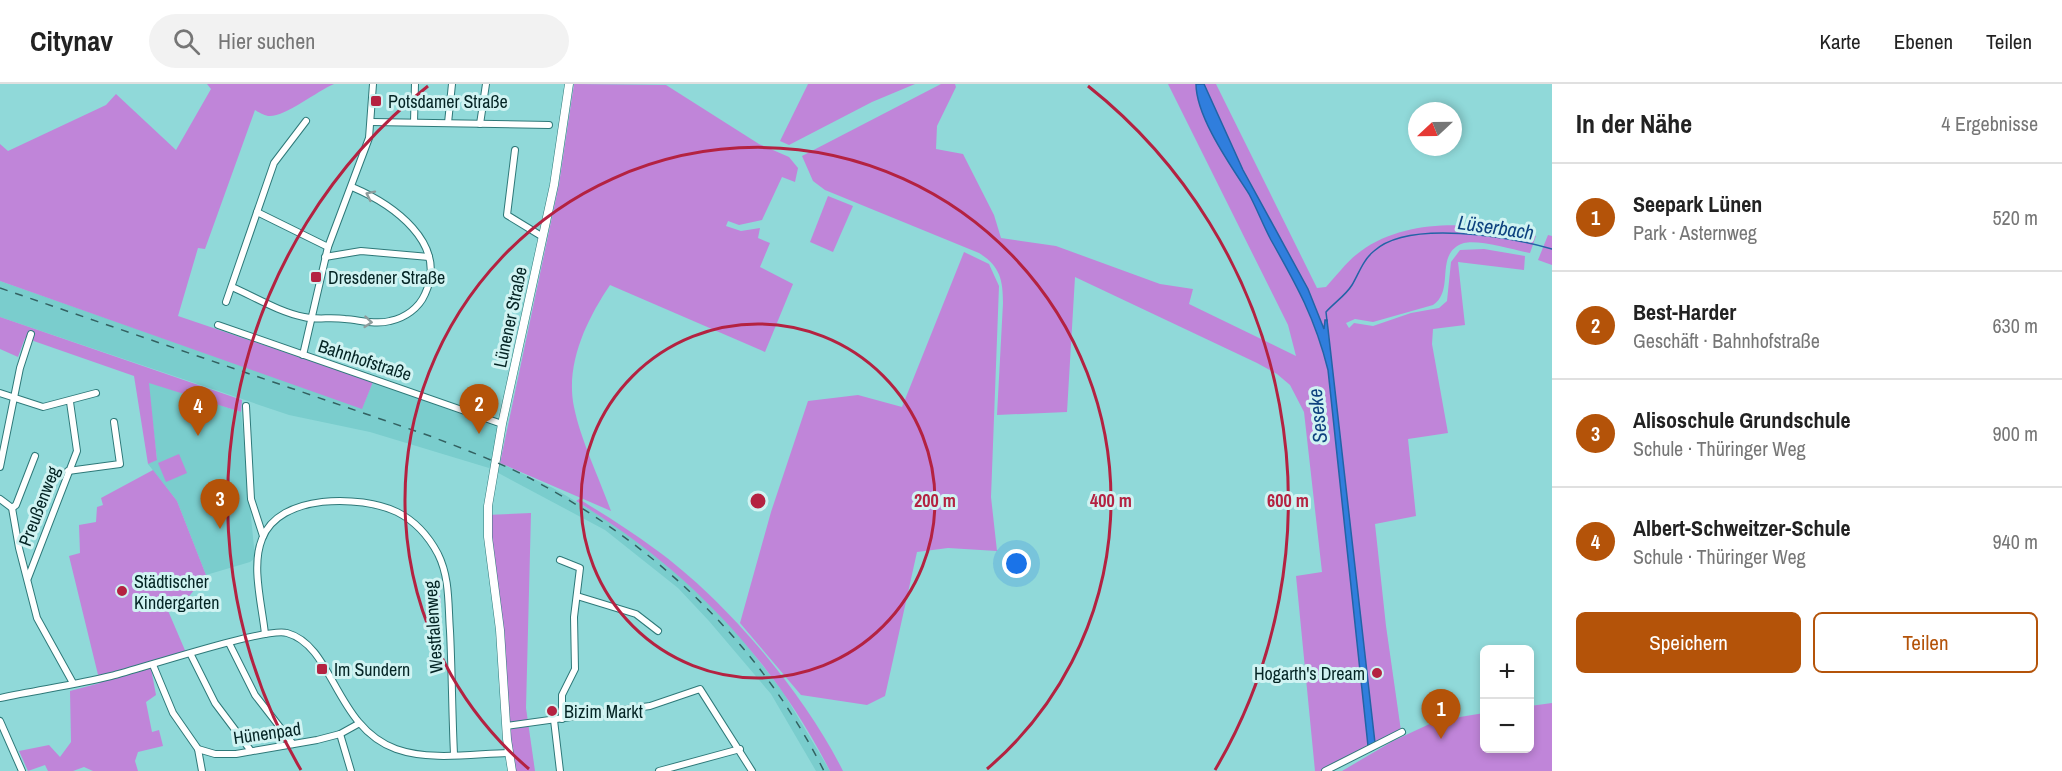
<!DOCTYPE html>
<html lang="de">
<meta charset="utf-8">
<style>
:root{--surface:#fff;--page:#f2f2f2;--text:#222;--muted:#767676;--line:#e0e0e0;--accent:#b45309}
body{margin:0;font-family:"Archivo Narrow",sans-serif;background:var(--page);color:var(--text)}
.controls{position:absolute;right:18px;bottom:18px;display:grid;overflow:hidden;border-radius:9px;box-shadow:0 3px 9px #0003}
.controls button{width:54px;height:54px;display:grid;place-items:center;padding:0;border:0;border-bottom:2px solid var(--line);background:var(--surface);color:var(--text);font:30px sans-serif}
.compass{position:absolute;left:1408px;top:18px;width:54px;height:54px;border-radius:50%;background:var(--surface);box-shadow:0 3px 9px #0003;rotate:248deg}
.you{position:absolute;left:1017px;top:480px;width:21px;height:21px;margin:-15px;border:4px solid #fff;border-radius:50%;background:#1a73e8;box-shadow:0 0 0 9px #1a73e833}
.badge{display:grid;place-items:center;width:39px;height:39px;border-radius:50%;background:var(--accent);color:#fff;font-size:20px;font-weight:700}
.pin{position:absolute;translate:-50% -50px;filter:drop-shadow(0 2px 3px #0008)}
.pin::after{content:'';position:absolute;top:32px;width:21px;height:18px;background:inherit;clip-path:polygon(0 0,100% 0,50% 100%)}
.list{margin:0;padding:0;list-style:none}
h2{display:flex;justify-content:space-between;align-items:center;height:78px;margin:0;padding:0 24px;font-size:26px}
h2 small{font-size:20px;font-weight:400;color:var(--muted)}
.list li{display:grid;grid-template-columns:39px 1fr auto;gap:18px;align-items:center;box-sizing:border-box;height:108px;padding:0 24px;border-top:2px solid var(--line)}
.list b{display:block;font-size:22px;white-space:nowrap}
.list p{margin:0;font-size:20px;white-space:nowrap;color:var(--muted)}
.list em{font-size:20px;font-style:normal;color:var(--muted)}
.actions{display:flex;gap:12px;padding:18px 24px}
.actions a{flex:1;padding:14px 0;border:2px solid var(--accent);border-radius:9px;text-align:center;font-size:21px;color:var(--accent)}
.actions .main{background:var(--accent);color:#fff}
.icon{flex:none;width:33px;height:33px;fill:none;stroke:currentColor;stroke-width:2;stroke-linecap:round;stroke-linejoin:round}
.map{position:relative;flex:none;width:1552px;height:687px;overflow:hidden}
header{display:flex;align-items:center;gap:36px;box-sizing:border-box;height:84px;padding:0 30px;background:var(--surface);border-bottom:2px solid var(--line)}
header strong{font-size:28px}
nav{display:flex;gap:33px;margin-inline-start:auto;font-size:21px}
.search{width:420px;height:54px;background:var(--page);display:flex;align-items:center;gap:15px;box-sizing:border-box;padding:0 21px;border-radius:33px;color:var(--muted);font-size:22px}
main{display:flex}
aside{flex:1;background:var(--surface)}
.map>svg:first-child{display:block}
.built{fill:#7acdcd}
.green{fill:#c085d9}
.water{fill:#307edd;stroke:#2363a6;stroke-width:1.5}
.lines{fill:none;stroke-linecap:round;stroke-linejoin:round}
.stream{stroke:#2363a6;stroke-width:1.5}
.minor-casing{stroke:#2e7979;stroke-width:8}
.major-casing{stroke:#2e7979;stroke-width:9}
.minor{stroke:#fff;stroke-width:6}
.major{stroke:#fff;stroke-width:8}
.rail{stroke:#336161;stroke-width:1.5;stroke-dasharray:8 8;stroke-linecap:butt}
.oneway{stroke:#8e9c9c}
.ring{fill:none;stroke:#b42241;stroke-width:3}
.poi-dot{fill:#b42241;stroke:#d0f3f2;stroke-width:2}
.labels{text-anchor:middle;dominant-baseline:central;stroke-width:6;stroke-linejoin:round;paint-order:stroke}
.poi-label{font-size:18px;fill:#042424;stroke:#d0f3f2;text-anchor:start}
.street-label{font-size:18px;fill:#042424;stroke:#d0f3f2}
.water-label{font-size:20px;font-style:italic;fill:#0e427f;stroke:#d0f3f2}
.centre{fill:#b42241;stroke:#d0f3f2;stroke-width:3}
.ring-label{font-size:18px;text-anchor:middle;font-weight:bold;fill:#b42241;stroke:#d0f3f2;stroke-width:6;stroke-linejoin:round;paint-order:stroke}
</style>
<header>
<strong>Citynav</strong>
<div class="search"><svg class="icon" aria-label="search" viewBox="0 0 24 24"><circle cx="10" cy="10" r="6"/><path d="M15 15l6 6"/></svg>Hier suchen</div>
<nav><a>Karte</a><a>Ebenen</a><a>Teilen</a></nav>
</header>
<main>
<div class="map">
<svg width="1552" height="687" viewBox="0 0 1552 687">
<rect width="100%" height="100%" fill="#90d9d9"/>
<!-- built -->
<g class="built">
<path d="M0 197 362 324 373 298 505 346 500 379 553 404 611 438 650 466 703 513 739 551 783 608 830 687H816L771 610 709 537 678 504 605 446 489 384 370 348 289 331 0 233Z"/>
<path d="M148 298 241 328 255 474 250 478 206 491 177 417 148 380 157 375Z"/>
</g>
<!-- green -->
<g class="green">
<path d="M207 0H334C317 7 284 34 268 32 264 31 258 28 255 26L205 165 198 164 178 232 373 298 362 325 0 197V60L8 67 106 21 116 10 176 66 211 5Z"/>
<path d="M574 0 666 1 759 60 789 73 798 84 795 98 782 93 762 136 739 141 728 137 726 142 741 147 760 144 758 154 770 159 760 183 793 200 765 268 610 201C587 235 565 280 574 323 580 354 600 396 611 427L500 379 559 100Z"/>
<path d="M808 0H915L872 18 789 61 780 57Z"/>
<path d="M941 0H955L956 3 937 42 936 65 963 70 994 131 1001 154 1056 162 1160 200 1193 205 1189 220 1296 272 1288 241 1168 0H1196C1196 33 1231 82 1249 110 1257 125 1263 141 1271 156 1297 202 1314 234 1328 286L1368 662 1320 687H1315L1296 492 1322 488 1304 328 1290 301 1277 290 1257 279 1075 193 1067 328 997 331 1003 219C1003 196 1000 182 979 169L825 106 813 97 802 72Z"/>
<path d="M1204 0H1216L1317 204 1326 203C1337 191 1348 176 1361 167 1410 132 1480 139 1536 152L1530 169C1515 166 1478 155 1464 159 1433 169 1456 206 1433 221L1373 238 1355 235 1346 239 1349 244 1354 239 1373 242 1411 229 1439 224 1447 217 1451 178 1460 166 1484 165 1525 172 1524 186 1458 178 1465 241 1433 245 1432 260 1448 349 1408 355 1416 432 1375 440 1386 542 1401 647 1375 659 1327 237 1325 247 1308 205 1243 86Z"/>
<path d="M828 112 853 122 833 168 810 158Z"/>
<path d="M1548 151 1552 152V181L1538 176Z"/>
<path d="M964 168 989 180 999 202 991 413 997 467 948 464 917 468 885 612 867 621 801 611 740 539 771 428 808 317 858 311 902 323Z"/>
<path d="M0 233 242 316 241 328 149 299 157 376 148 380 134 292 25 254 18 273 0 265Z"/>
<path d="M179 370 187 389 166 398 158 379Z"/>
<path d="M153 386 177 417 206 491 187 515 166 522 187 571 150 579 156 611 146 618 152 648 159 646 163 662 138 668 135 677 138 687H93L84 683 73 687H48L45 681 28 687 19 667 49 661 60 673 71 658 70 607 100 599 69 472 80 469 79 441 96 438 97 423 103 421 101 414Z"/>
<path d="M579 415C605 431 631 447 655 465 726 516 804 609 843 687H830C772 573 685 483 576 417Z"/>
<path d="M531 429 526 624 535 687H511L486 431Z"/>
<path d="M438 495 441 521 427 522 424 496Z"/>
<path d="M1552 619V687H1342L1393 657 1436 637 1484 629V664H1530V622Z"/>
</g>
<!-- water -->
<path class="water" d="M1196 0H1204L1243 86 1308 205 1324 245 1325 236H1327L1375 659 1368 662 1328 286C1315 234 1297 202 1271 156 1263 141 1257 125 1249 110 1231 82 1196 33 1196 0Z"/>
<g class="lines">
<!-- stream -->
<path class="stream" d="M1327 237 1326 228C1334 219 1346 211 1352 201 1359 189 1363 176 1374 167 1409 135 1510 153 1552 165"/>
<defs>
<g id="minor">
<path d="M372 38 549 41"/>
<path d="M414 38 415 0"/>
<path d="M448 39 452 0"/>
<path d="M480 40 486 0"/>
<path d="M515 66 507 131 543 153"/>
<path d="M257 128 328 163"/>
<path d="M325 173 361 167 429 173"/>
<path d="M232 203C255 213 279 228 304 233 316 236 331 233 345 235 360 236 375 241 390 237 405 234 419 224 425 210 449 159 392 120 352 103"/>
<path d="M226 218 274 79 306 37"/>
<path d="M218 241 502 340"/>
<path d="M303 271 328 163 369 54 373 0"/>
<path d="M0 309 43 323 96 309"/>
<path d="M246 322 251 415 263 452"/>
<path d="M0 383 20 284 31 250"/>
<path d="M68 387 120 380 114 338"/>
<path d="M0 415 12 424 19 464 37 534 73 599"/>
<path d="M12 424 16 421 35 372"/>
<path d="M560 476 580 484 574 533 575 585 562 611V635"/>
<path d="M28 494 77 367 70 318"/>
<path d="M577 512 636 530 658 547"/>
<path d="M265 550C262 521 251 482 262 455 279 409 361 411 397 428 415 437 429 453 438 470 450 494 448 521 450 547 452 588 452 629 454 670"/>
<path d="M229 559 255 611 293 660"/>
<path d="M191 571 215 619 251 667"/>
<path d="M153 581 173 629 198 665 215 670H236L317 656 340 650 358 640"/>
<path d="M0 614C37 606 75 601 111 592 143 584 265 543 287 549 334 562 335 643 396 665 430 677 472 670 508 669"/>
<path d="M554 636 560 687"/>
<path d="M0 637 22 687"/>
<path d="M506 642 650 622 700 605 752 687"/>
<path d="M340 650 351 687"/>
<path d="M198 665 202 687"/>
<path d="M659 687 740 665"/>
<path d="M1325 687 1402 648"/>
</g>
<path id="major" d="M512 687 507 655 500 546 488 453V422L502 340 554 101 569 0"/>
</defs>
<!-- minor casing -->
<use href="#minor" class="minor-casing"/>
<!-- major casing -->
<use href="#major" class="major-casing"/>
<!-- minor -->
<use href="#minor" class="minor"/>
<!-- major -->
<use href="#major" class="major"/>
<!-- rail -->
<path class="rail" d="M0 204 430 352C466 366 502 379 535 397 659 463 761 562 824 687"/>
</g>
<!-- one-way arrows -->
<defs><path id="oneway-chevron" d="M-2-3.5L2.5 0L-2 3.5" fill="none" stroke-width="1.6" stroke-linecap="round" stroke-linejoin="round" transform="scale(1.5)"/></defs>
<g class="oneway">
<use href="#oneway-chevron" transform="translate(370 111) rotate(-154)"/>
<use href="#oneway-chevron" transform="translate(368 238) rotate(5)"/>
</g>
<!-- distance rings -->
<g class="ring">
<circle cx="758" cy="417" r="177"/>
<path d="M529 685A353 353 0 1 1 987 685"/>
<path d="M301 686A530 530 0 0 1 428 2M1088 2A530 530 0 0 1 1215 686"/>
</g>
<!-- markers -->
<g class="poi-dot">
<rect x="370" y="11" width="12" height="12" rx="3"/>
<rect x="310" y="187" width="12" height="12" rx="3"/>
<circle cx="122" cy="507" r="6"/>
<rect x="316" y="579" width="12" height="12" rx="3"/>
<circle cx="1377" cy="589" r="6"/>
<circle cx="552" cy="627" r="6"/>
</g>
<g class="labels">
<!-- poi labels -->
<g class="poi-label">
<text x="388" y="17">Potsdamer Straße</text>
<text x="328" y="193">Dresdener Straße</text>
<text x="134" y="497">Städtischer<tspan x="134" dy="21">Kindergarten</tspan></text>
<text x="334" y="585">Im Sundern</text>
<text x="1365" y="589" text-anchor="end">Hogarth's Dream</text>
<text x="564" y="627">Bizim Markt</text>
</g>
<!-- street labels -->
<g class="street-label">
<text transform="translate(510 233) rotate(-78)">Lünener Straße</text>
<text transform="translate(365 276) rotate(18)">Bahnhofstraße</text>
<text transform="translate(39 422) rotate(-69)">Preußenweg</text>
<text transform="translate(433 543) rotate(-94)">Westfalenweg</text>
<text transform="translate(267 649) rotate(-8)">Hünenpad</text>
</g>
<!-- water labels -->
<g class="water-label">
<text transform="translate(1496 143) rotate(8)">Lüserbach</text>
<text transform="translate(1317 332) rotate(-96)">Seseke</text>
</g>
</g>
<circle cx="758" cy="417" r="9" class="centre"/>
<g class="ring-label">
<text x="935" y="423">200 m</text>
<text x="1111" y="423">400 m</text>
<text x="1288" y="423">600 m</text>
</g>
</svg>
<div class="controls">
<button>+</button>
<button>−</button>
</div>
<svg class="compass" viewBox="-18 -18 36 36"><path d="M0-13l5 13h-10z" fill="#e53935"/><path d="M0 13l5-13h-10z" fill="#767676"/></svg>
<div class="you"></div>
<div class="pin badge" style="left:1441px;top:655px">1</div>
<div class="pin badge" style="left:479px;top:350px">2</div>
<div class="pin badge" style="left:220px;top:445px">3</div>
<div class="pin badge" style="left:198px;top:352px">4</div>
</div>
<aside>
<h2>In der Nähe<small>4 Ergebnisse</small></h2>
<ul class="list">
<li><span class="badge">1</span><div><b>Seepark Lünen</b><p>Park · Asternweg</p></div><em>520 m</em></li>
<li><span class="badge">2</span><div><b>Best-Harder</b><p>Geschäft · Bahnhofstraße</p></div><em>630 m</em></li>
<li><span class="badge">3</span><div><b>Alisoschule Grundschule</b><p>Schule · Thüringer Weg</p></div><em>900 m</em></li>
<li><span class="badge">4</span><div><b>Albert-Schweitzer-Schule</b><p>Schule · Thüringer Weg</p></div><em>940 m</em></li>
</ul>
<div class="actions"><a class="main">Speichern</a><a>Teilen</a></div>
</aside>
</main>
